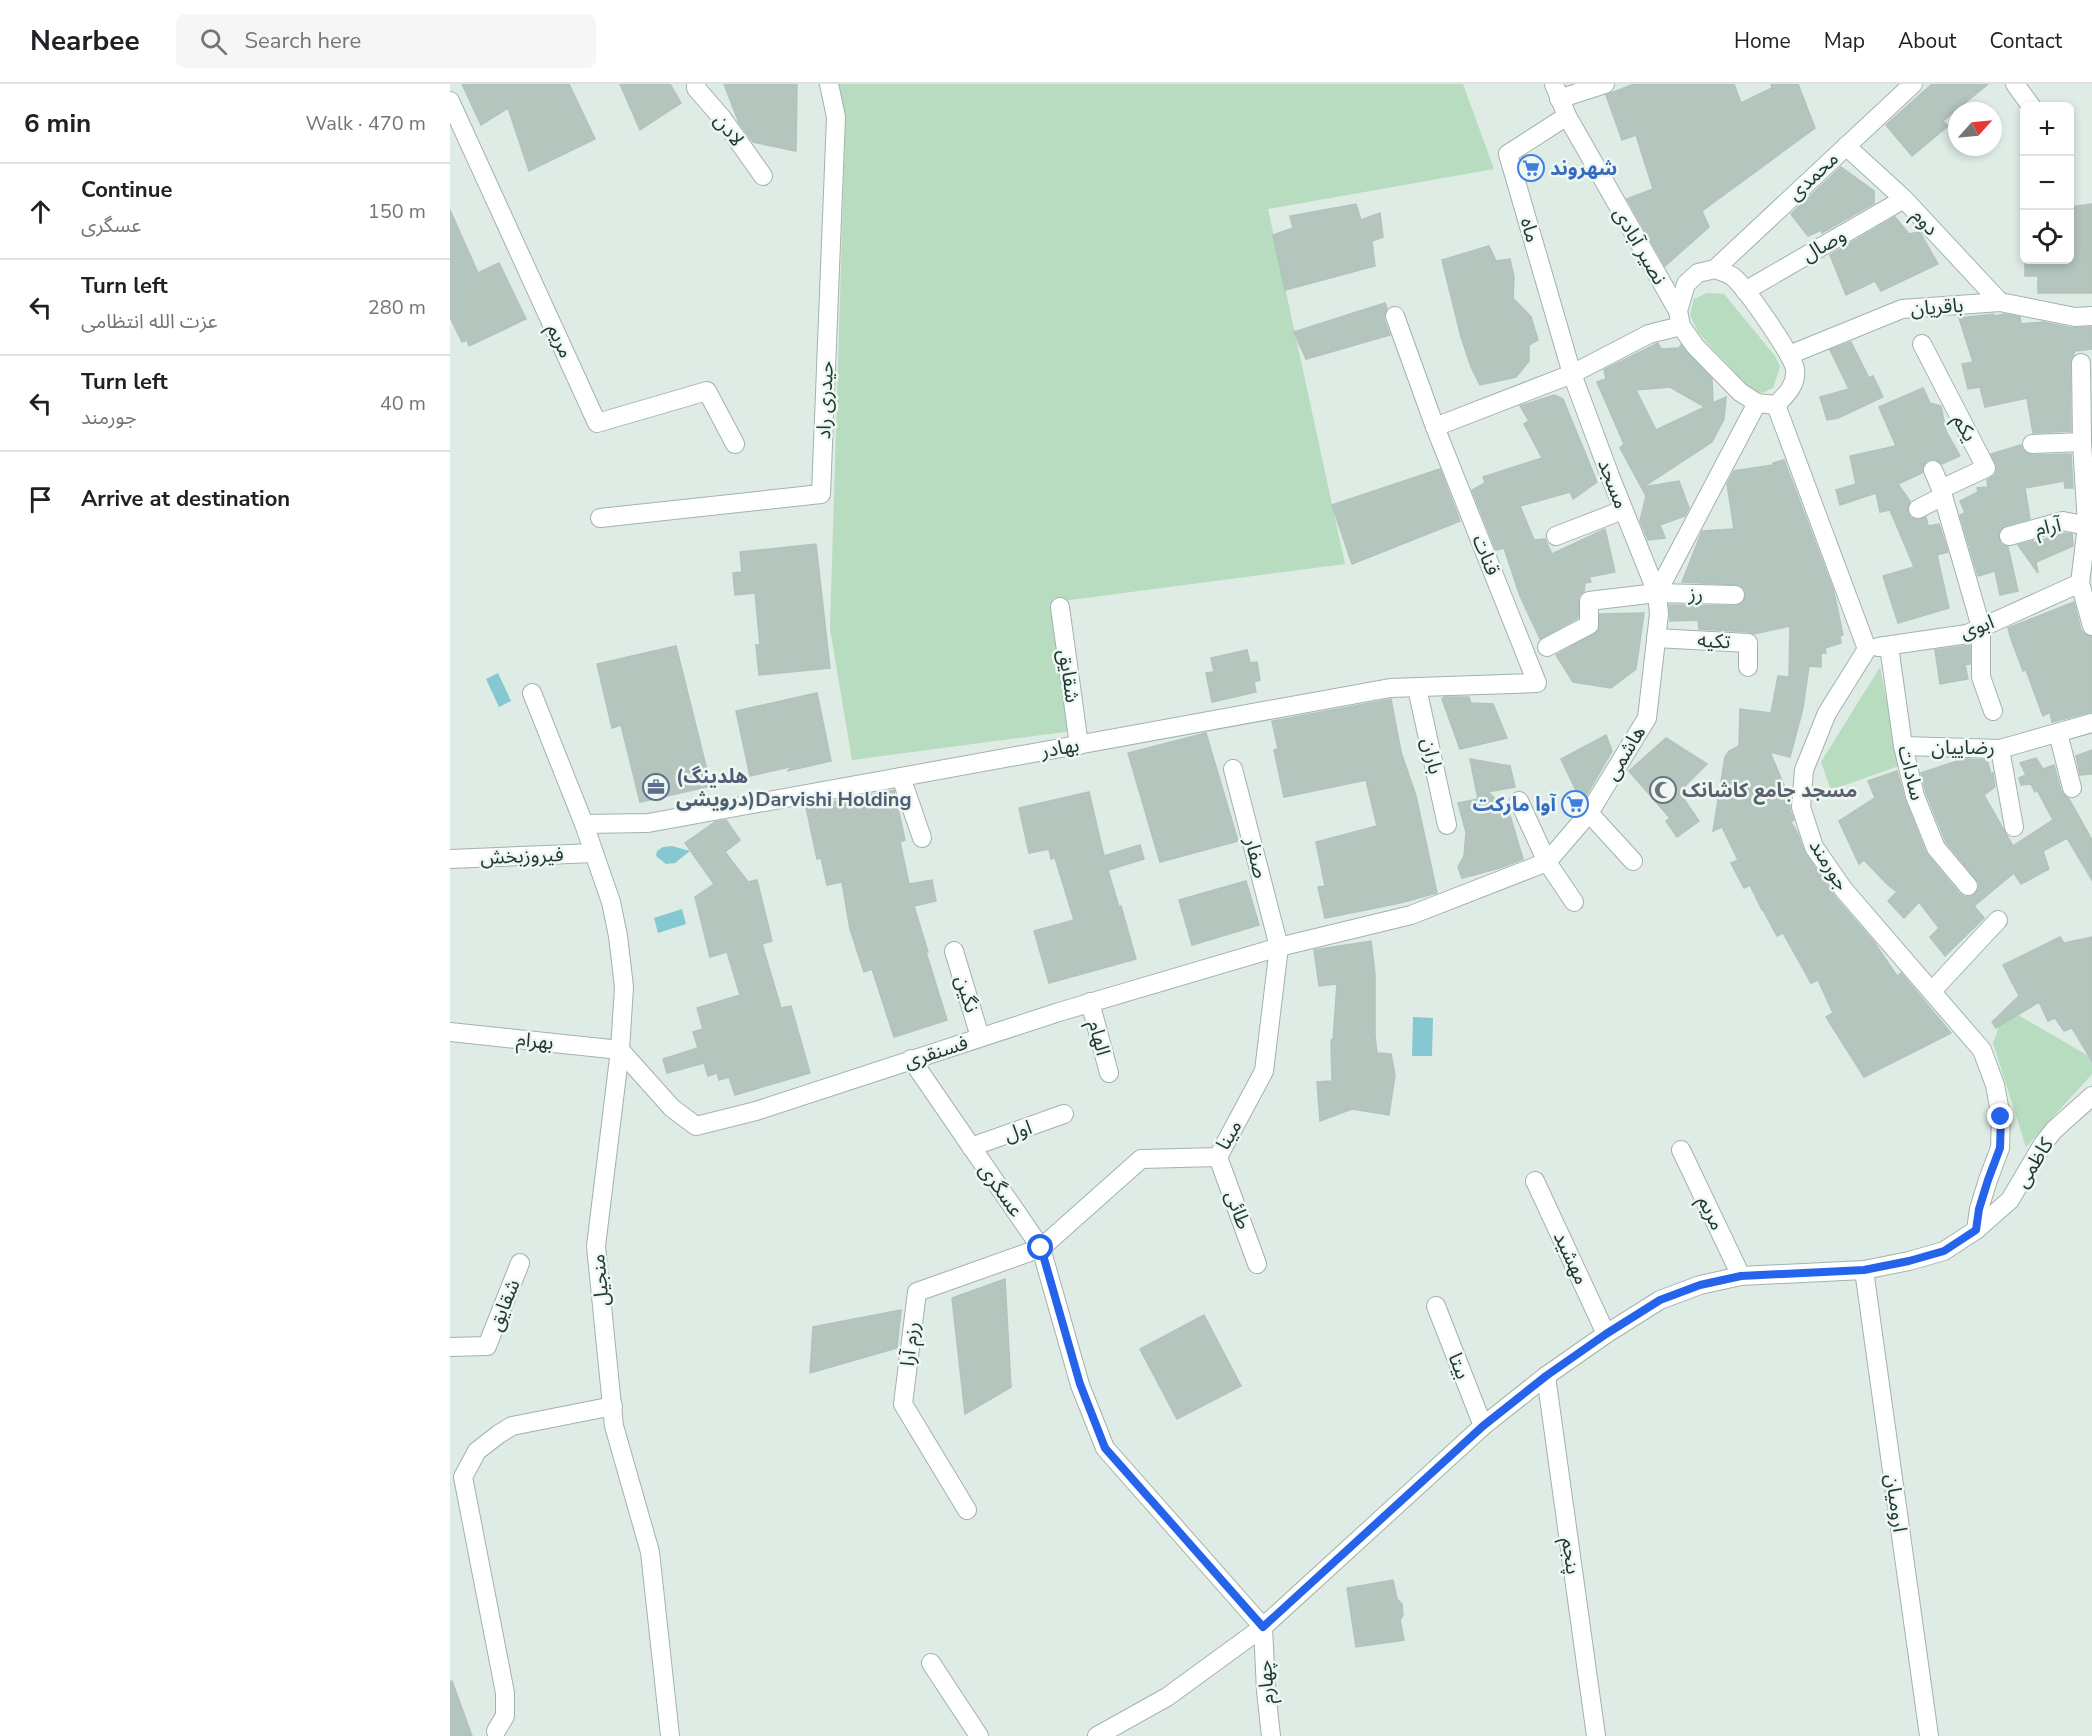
<!DOCTYPE html>
<meta charset="utf-8">
<style>
:root{--surface:#fff;--page:#f6f6f6;--text:#202124;--muted:#757577;--line:#e0e0e0}
body{margin:0;font-family:"Nunito Sans","Noto Sans Arabic",sans-serif;background:var(--page);color:var(--text)}
.controls{position:absolute;right:18px;top:18px;display:grid;overflow:hidden;border-radius:9px;box-shadow:0 3px 9px #0003}
.controls button{width:54px;height:54px;display:grid;place-items:center;padding:0;border:0;border-bottom:2px solid var(--line);background:var(--surface);color:var(--text);font:30px sans-serif}
.compass{position:absolute;left:1498px;top:18px;width:54px;height:54px;border-radius:50%;background:var(--surface);box-shadow:0 3px 9px #0003;rotate:63deg}
.stop{position:absolute;width:18px;height:18px;margin:-14px;border:4px solid #2563eb;border-radius:50%;background:#fff}
.stop.end{background:#2563eb;border-color:#fff;box-shadow:0 2px 6px #0008}
.list{margin:0;padding:0;list-style:none}
h2{display:flex;justify-content:space-between;align-items:center;height:78px;margin:0;padding:0 24px;font-size:26px}
h2 small{font-size:20px;font-weight:400;color:var(--muted)}
.list li{display:grid;grid-template-columns:39px 1fr auto;gap:18px;align-items:center;box-sizing:border-box;height:96px;padding:0 24px;border-top:2px solid var(--line)}
.list b{display:block;font-size:22px;white-space:nowrap}
.list p{margin:0;font-size:20px;white-space:nowrap;color:var(--muted)}
.list em{font-size:20px;font-style:normal;color:var(--muted)}
.icon{flex:none;width:33px;height:33px;fill:none;stroke:currentColor;stroke-width:2;stroke-linecap:round;stroke-linejoin:round}
.map{position:relative;flex:none;width:1642px;height:1652px;overflow:hidden}
header{display:flex;align-items:center;gap:36px;box-sizing:border-box;height:84px;padding:0 30px;background:var(--surface);border-bottom:2px solid var(--line)}
header strong{font-size:28px}
nav{display:flex;gap:33px;margin-inline-start:auto;font-size:21px}
.search{width:420px;height:54px;background:var(--page);display:flex;align-items:center;gap:15px;box-sizing:border-box;padding:0 21px;border-radius:9px;color:var(--muted);font-size:22px}
main{display:flex}
aside{flex:1;background:var(--surface)}
.map>svg:first-child{display:block}
.green{fill:#b7dcc0}
.water{fill:#85c8d1}
.building{fill:#b4c5be;stroke:#b1c4bc;stroke-width:1.5;fill-rule:evenodd}
.lines{fill:none;stroke-linecap:round;stroke-linejoin:round}
.minor-casing{stroke:#a2b3ac;stroke-width:20}
.minor{stroke:#fff;stroke-width:18}
.route{stroke:#2563eb;stroke-width:8}
.labels{text-anchor:middle;dominant-baseline:central;stroke-width:5;stroke-linejoin:round;paint-order:stroke}
.street-label{font-size:20px;fill:#203b33;stroke:#eff7f3}
.shop-label{font-size:20px;font-weight:bold;fill:#366cbe;stroke:#eff7f3;text-anchor:start}
.service-label{font-size:20px;font-weight:bold;fill:#4e5e75;stroke:#eff7f3;text-anchor:start}
.worship-label{font-size:20px;font-weight:bold;fill:#5b616d;stroke:#eff7f3;text-anchor:start}
</style>
<header>
<strong>Nearbee</strong>
<div class="search"><svg class="icon" aria-label="search" viewBox="0 0 24 24"><circle cx="10" cy="10" r="6"/><path d="M15 15l6 6"/></svg>Search here</div>
<nav><a>Home</a><a>Map</a><a>About</a><a>Contact</a></nav>
</header>
<main>
<aside>
<h2>6 min<small>Walk · 470 m</small></h2>
<ul class="list">
<li><svg class="icon" aria-label="ahead" viewBox="0 0 24 24"><path d="M12 20V5M6 11l6-6 6 6"/></svg><div><b>Continue</b><p>عسگری</p></div><em>150 m</em></li>
<li><svg class="icon" aria-label="left" viewBox="0 0 24 24"><path d="M17 20v-9H6M10 6l-5 5 5 5"/></svg><div><b>Turn left</b><p>عزت الله انتظامی</p></div><em>280 m</em></li>
<li><svg class="icon" aria-label="left" viewBox="0 0 24 24"><path d="M17 20v-9H6M10 6l-5 5 5 5"/></svg><div><b>Turn left</b><p>جورمند</p></div><em>40 m</em></li>
<li><svg class="icon" aria-label="arrive" viewBox="0 0 24 24"><path d="M6 21V4h12l-3 4 3 4H6"/></svg><div><b>Arrive at destination</b></div></li>
</ul>
</aside>
<div class="map">
<svg width="1642" height="1652" viewBox="0 0 1642 1652">
<rect width="100%" height="100%" fill="#dfebe5"/>
<!-- green -->
<g class="green">
<path d="M387 0H1013L1044 85 818 125 895 480 605 518 622 647 402 676 380 545 395 50Z"/>
<path d="M1257 209 1274 210 1325 272 1330 283 1323 304 1312 309 1301 305 1263 265 1248 248 1240 231 1244 215Z"/>
<path d="M1430 583 1449 682 1381 706 1371 678Z"/>
<path d="M1556 924 1642 974V990L1576 1063 1543 959Z"/>
</g>
<!-- water -->
<g class="water">
<path d="M48 589 61 617 49 623 36 595Z"/>
<path d="M222 762 240 767 225 779 216 780 206 772 207 767 213 763Z"/>
<path d="M232 825 236 840 208 849 204 834Z"/>
<path d="M963 933 983 934 982 972H962Z"/>
</g>
<!-- building -->
<g class="building">
<path d="M12 0H119L145 55 79 87 58 24 31 41Z"/>
<path d="M170 0H220L231 19 190 46Z"/>
<path d="M274 0H347L346 67 303 58 289 39Z"/>
<path d="M1184 0H1284L1291 19 1322 4 1321 0H1348L1365 44 1252 127 1259 143 1215 182 1177 115 1203 105 1186 51 1172 56 1156 11Z"/>
<path d="M1482 0H1538L1493 37 1498 42 1462 72 1436 41Z"/>
<path d="M1391 83 1424 107V119L1372 149 1371 146 1358 152 1341 130Z"/>
<path d="M906 120 911 136 930 129 933 153 922 157 925 182 835 206 823 151 843 144 840 132Z"/>
<path d="M1642 120V209H1588V192H1575V176H1620V123Z"/>
<path d="M0 126 28 189 49 179 76 235 19 262 17 256 12 258 0 233Z"/>
<path d="M1445 133 1459 150 1469 148 1471 150 1488 180 1431 207 1425 197 1396 211 1380 171Z"/>
<path d="M1039 162 1046 177 1060 175 1064 193 1063 214 1081 233 1088 256 1079 261V277L1066 293 1030 301 1021 283 1011 253 992 176Z"/>
<path d="M935 219 937 224 934 235 940 251 856 275 844 248Z"/>
<path d="M1544 230V232L1555 230 1570 233 1571 240 1593 238 1623 244 1642 243V265L1625 267 1620 279 1621 347 1583 349 1577 314 1535 323 1530 303 1518 305 1512 280 1523 278 1509 234Z"/>
<path d="M1401 258 1419 294 1423 292 1433 313 1388 334 1377 336 1370 313 1399 305 1380 266Z"/>
<path d="M1208 259 1211 265 1229 264 1231 261 1262 295 1263 319 1276 313 1274 335 1262 358 1193 403 1229 397 1239 424 1235 432 1210 441 1215 454 1198 456 1190 437 1196 412 1170 364 1174 360 1147 298 1156 295 1154 286ZM1220 303 1255 323 1206 346 1186 306Z"/>
<path d="M1473 304 1480 319 1491 322 1496 347 1510 372 1492 380 1485 375 1478 376 1474 380 1472 389 1448 400 1460 417 1457 425 1461 434 1468 436 1476 433 1478 442 1489 440 1498 468 1487 471 1499 524 1448 539 1433 492 1464 483 1440 426 1430 428 1426 409 1390 421 1386 406 1406 400 1400 372 1446 362 1429 323Z"/>
<path d="M1104 311 1113 315 1147 398 1123 415 1120 408 1070 422 1084 456 1095 455 1102 470 1155 445 1165 488 1139 493 1141 498 1135 499 1134 507 1129 512 1128 534 1090 555 1070 512 1054 464 1046 466 1022 406 1035 399 1033 393 1092 374 1074 340 1079 337 1070 322Z"/>
<path d="M1571 361 1573 366 1582 371 1621 370 1623 404H1615L1614 397 1575 404 1580 435 1554 442 1553 440 1554 443 1548 450 1551 460 1558 463 1568 507 1550 511 1545 487 1528 492 1510 431 1515 429 1510 417 1528 408 1527 404 1538 403 1537 396 1545 391 1547 385 1541 370Z"/>
<path d="M1334 376 1384 508 1393 551 1390 552 1391 559 1375 564 1376 569H1371V583L1359 582 1353 624 1340 673 1320 668 1340 716V726L1344 736 1341 738 1347 748 1355 769 1385 813 1424 858 1447 892 1451 889 1501 949 1414 993 1376 933 1383 929 1368 896 1361 899 1333 849 1327 852 1313 826H1312L1300 801 1294 804 1281 779 1288 776 1272 743 1263 747 1275 673 1279 667 1289 662 1290 625 1321 629 1328 592 1339 593 1340 542 1304 550 1299 548 1249 545 1248 536 1220 537 1219 521 1285 522 1294 517 1295 506 1290 501 1232 498 1252 447 1284 445 1277 400 1284 387 1323 381V379Z"/>
<path d="M990 385 1010 437 902 480 882 421Z"/>
<path d="M1613 449 1622 450 1623 462 1586 478 1588 489 1568 461 1583 457 1584 459Z"/>
<path d="M366 460 380 584 309 591 306 561H310L305 509 285 511 283 489 292 488 290 468Z"/>
<path d="M1624 518 1631 546 1635 550 1642 553V628L1602 638 1600 628 1593 632 1576 586 1573 587 1560 552 1558 544Z"/>
<path d="M1194 529 1186 585 1161 604 1123 598 1106 571 1148 547 1150 530Z"/>
<path d="M1520 561V580L1515 581 1518 595 1490 600 1485 566Z"/>
<path d="M226 562 261 702 190 718 171 641 162 644 147 580Z"/>
<path d="M797 566 800 579 807 578 810 596 804 598 806 608 762 618 756 589 764 588 761 574Z"/>
<path d="M367 609 381 677 337 687 344 682 300 692 286 627Z"/>
<path d="M994 613H1019L1021 619 1043 620 1057 654 1010 665 992 615Z"/>
<path d="M941 615 951 668 966 712 987 809 950 819 875 834 868 803 875 802 866 758 927 742 916 696 834 713 824 666 828 665 822 637Z"/>
<path d="M756 649 788 757 710 778 678 669Z"/>
<path d="M1156 651 1162 667 1132 719 1111 675Z"/>
<path d="M1216 654 1257 680 1229 708 1249 737 1227 753 1216 737 1220 734 1179 687Z"/>
<path d="M1642 666V690L1630 691 1626 672Z"/>
<path d="M1586 674 1593 685 1604 681 1611 707 1619 715 1642 756V796L1617 754 1593 767 1599 785 1571 800 1564 789 1524 822 1534 834 1495 872 1480 853 1489 844 1469 818 1454 834 1438 817 1447 808 1438 801 1414 776 1409 780 1389 737 1425 714 1418 697 1447 687 1455 716 1476 769 1509 809 1515 813H1521L1528 806 1529 799 1496 758 1476 709 1471 689 1513 675 1537 676 1541 690 1543 689 1545 703 1534 711 1563 762 1603 736 1587 706 1585 708 1581 700 1571 701 1569 694 1576 691 1570 679Z"/>
<path d="M1020 675 1060 682 1065 703 1038 708 1059 728 1073 775 1050 784 1012 794 1008 783 1014 772 1016 748 1008 719 1028 715Z"/>
<path d="M444 706 455 756 450 758 459 800 482 796 486 817 464 822 478 868H476L497 936 444 953 422 885 414 888 400 845 392 798 377 801 371 774 367 775 356 723Z"/>
<path d="M639 708 654 772 690 761 694 775 658 786 669 823 671 822 686 875 599 899 584 847 624 836 605 774 601 775 599 765 579 769 569 724Z"/>
<path d="M276 736 290 756 275 768 298 798 307 796 322 857 312 860 331 924 341 922 360 989 285 1011 279 993 269 996 267 989 258 992 254 979 217 989 213 975 248 964 243 948 253 945 247 924 290 911 277 868 260 873 245 813 264 800 235 759 265 738Z"/>
<path d="M796 797 809 841 742 861 729 816Z"/>
<path d="M1610 853 1614 859 1642 853V977L1622 944 1614 947 1605 934 1598 937 1589 918 1546 944 1542 938 1569 912 1553 881Z"/>
<path d="M921 857 925 890V952L927 969 941 970 945 991 939 1031 902 1025 870 1037 867 998 882 997 881 956H883L887 900 869 902 864 866Z"/>
<path d="M555 1195 561 1303 515 1330 502 1214Z"/>
<path d="M451 1226 447 1264 360 1289 363 1243Z"/>
<path d="M754 1231 791 1302 727 1335 690 1265Z"/>
<path d="M943 1496 947 1515 952 1520 953 1531 950 1536 954 1556 906 1563 897 1504Z"/>
<path d="M2 1597 22 1652H0V1598Z"/>
</g>
<g class="lines">
<defs>
<g id="minor">
<path d="M246 0V4L272 34 313 92"/>
<path d="M1104 0 1117 32 1228 227"/>
<path d="M1565 0 1581 22"/>
<path d="M1109 15 1155 0"/>
<path d="M0 17 147 339 257 307 285 360"/>
<path d="M1117 32 1058 70 1122 290 1160 392 1207 509"/>
<path d="M1396 62 1454 115 1550 218"/>
<path d="M1265 185C1270 187 1277 189 1282 192 1295 202 1342 270 1345 285 1347 301 1336 311 1326 321L1307 319 1290 308 1245 262 1231 242 1228 227 1236 200 1248 189Z"/>
<path d="M1265 185 1463 0"/>
<path d="M1295 207 1454 115"/>
<path d="M945 232 985 343"/>
<path d="M1472 260 1536 384 1491 405"/>
<path d="M1339 271 1452 225 1550 218 1625 233 1642 232"/>
<path d="M1631 279 1632 358 1637 442 1630 499 1642 542"/>
<path d="M1326 321 1417 565 1377 629 1354 686 1351 723 1364 763 1394 806 1532 966 1545 1001 1551 1033 1550 1064 1538 1096 1529 1125 1526 1146"/>
<path d="M1582 360 1632 358"/>
<path d="M1483 386 1491 405 1531 543V593L1543 627"/>
<path d="M1468 425 1493 412"/>
<path d="M150 434 371 410 386 33 379 0"/>
<path d="M1106 452 1173 426"/>
<path d="M1559 452 1613 437 1642 443"/>
<path d="M610 523 629 661"/>
<path d="M1206 554 1298 559V583"/>
<path d="M1439 562 1453 662 1465 712 1486 764 1518 802"/>
<path d="M1097 563 1139 541V517L1207 509 1285 511"/>
<path d="M1428 563 1517 550 1630 499"/>
<path d="M967 604 997 741"/>
<path d="M82 609 134 740 161 818 168 852 174 903 170 966 146 1162 164 1342 200 1468 220 1652"/>
<path d="M1608 649 1622 704"/>
<path d="M1453 662 1550 665 1642 639"/>
<path d="M1550 665 1564 743"/>
<path d="M451 693 472 754"/>
<path d="M1069 717 1097 778 1124 818"/>
<path d="M1139 729 1183 777"/>
<path d="M134 740 198 739 940 604 1087 599 985 343 1122 290 1199 250 1231 242"/>
<path d="M0 775 144 769"/>
<path d="M504 867 530 953"/>
<path d="M1482 907 1548 836"/>
<path d="M640 918 659 989"/>
<path d="M0 948 170 966 222 1024 246 1042 306 1027 609 928 829 863 961 831 1097 778 1139 729 1197 634 1209 530 1207 509 1307 319"/>
<path d="M461 975 591 1164 630 1301 655 1364 813 1543 816 1607 821 1652"/>
<path d="M521 1063 614 1030"/>
<path d="M1231 1066 1291 1192"/>
<path d="M768 1073 807 1180"/>
<path d="M1085 1097 1156 1250"/>
<path d="M1414 1186 1479 1652"/>
<path d="M986 1222 1033 1342"/>
<path d="M0 1263 37 1262 70 1179"/>
<path d="M1096 1292 1146 1652"/>
<path d="M517 1426 453 1320 467 1208 591 1164 691 1075 768 1073 814 987 829 863 783 685"/>
<path d="M481 1579 529 1652"/>
<path d="M46 1647 55 1632V1609L13 1393 27 1367 49 1350 62 1342 163 1322"/>
<path d="M647 1652 717 1613 813 1543 1033 1342 1096 1292 1156 1250 1210 1216 1250 1201 1291 1192 1414 1186 1459 1177 1494 1167 1526 1146 1560 1116 1593 1060 1604 1046 1642 1012"/>
</g>
</defs>
<!-- minor casing -->
<use href="#minor" class="minor-casing"/>
<!-- minor -->
<use href="#minor" class="minor"/>
</g>
<g class="lines">
<!-- route -->
<path class="route" d="M591 1164 630 1300 655 1364 813 1543 1033 1342 1096 1292 1156 1250 1210 1216 1250 1201 1291 1192 1414 1186 1459 1177 1494 1167 1526 1146 1529 1125 1538 1096 1550 1064 1551 1033"/>
</g>
<!-- icons -->
<defs>
<symbol id="supermarket-ring" viewBox="-11 -11 22 22"><circle r="9.5" fill="#eff7f3" stroke="#3f7fe0" stroke-width="1.5"/><path d="M-6-5.5h2.5l.6 2H6L4.5 2H-2.5L-4.4-4H-6ZM-1.5 3.2a1.3 1.3 0 1 0 .1 0ZM3 3.2a1.3 1.3 0 1 0 .1 0Z" fill="#3f7fe0"/></symbol>
<symbol id="office-ring" viewBox="-11 -11 22 22"><circle r="9.5" fill="#eff7f3" stroke="#5c6f8a" stroke-width="1.5"/><path d="M-6-3h4V-5.5h4V-3h4V5H-6ZM-1-4.5V-3h2v-1.5ZM-6 0V1H6V0Z" fill="#5c6f8a"/></symbol>
<symbol id="mosque-ring" viewBox="-11 -11 22 22"><circle r="9.5" fill="#eff7f3" stroke="#6b7280" stroke-width="1.5"/><path d="M3.5-4.9A6 6 0 1 0 3.5 4.9A5 5 0 1 1 3.5-4.9Z" fill="#6b7280"/></symbol>
</defs>
<g fill-rule="evenodd">
<use href="#supermarket-ring" x="1066" y="69" width="30" height="30"/>
<use href="#office-ring" x="191" y="688" width="30" height="30"/>
<use href="#mosque-ring" x="1198" y="691" width="30" height="30"/>
<use href="#supermarket-ring" x="1110" y="705" width="30" height="30"/>
</g>
<g class="labels">
<!-- street labels -->
<g class="street-label">
<text transform="translate(279 46) rotate(53)">لادن</text>
<text transform="translate(1363 92) rotate(-43)">محمدی</text>
<text transform="translate(1475 138) rotate(47)">دوم</text>
<text transform="translate(1080 146) rotate(74)">ماه</text>
<text transform="translate(1374 161) rotate(-30)">وصال</text>
<text transform="translate(1190 162) rotate(60)">نصیر آبادی</text>
<text transform="translate(1487 223) rotate(-4)">باقریان</text>
<text transform="translate(110 257) rotate(65)">مریم</text>
<text transform="translate(375 316) rotate(-88)">حیدری راد</text>
<text transform="translate(1515 344) rotate(62)">یکم</text>
<text transform="translate(1163 400) rotate(69)">مسجد</text>
<text transform="translate(1598 443) rotate(-12)">آرام</text>
<text transform="translate(1036 471) rotate(68)">قنات</text>
<text transform="translate(1246 510) rotate(2)">رز</text>
<text transform="translate(1527 543) rotate(-20)">ابوی</text>
<text transform="translate(1264 557) rotate(3)">تکیه</text>
<text transform="translate(619 592) rotate(82)">شقایق</text>
<text x="1513" y="663">رضاییان</text>
<text transform="translate(610 664) rotate(-10)">بهادر</text>
<text transform="translate(1175 669) rotate(-59)">هاشمی</text>
<text transform="translate(982 672) rotate(77)">باران</text>
<text transform="translate(1461 689) rotate(76)">سادات</text>
<text transform="translate(72 772) rotate(-2)">فیروزبخش</text>
<text transform="translate(806 774) rotate(76)">صفار</text>
<text transform="translate(1379 781) rotate(58)">جورمند</text>
<text transform="translate(517 910) rotate(73)">نگین</text>
<text transform="translate(649 954) rotate(75)">الهام</text>
<text transform="translate(85 957) rotate(6)">بهرام</text>
<text transform="translate(486 968) rotate(-18)">فسنقری</text>
<text transform="translate(568 1047) rotate(-19)">اول</text>
<text transform="translate(779 1051) rotate(-60)">مینا</text>
<text transform="translate(1584 1079) rotate(-58)">کاظمی</text>
<text transform="translate(551 1106) rotate(55)">عسگری</text>
<text transform="translate(788 1126) rotate(70)">طائی</text>
<text transform="translate(1261 1129) rotate(64)">مریم</text>
<text transform="translate(1121 1174) rotate(65)">مهشید</text>
<text transform="translate(150 1196) rotate(-95)">منجیل</text>
<text transform="translate(54 1221) rotate(-68)">شقایق</text>
<text transform="translate(460 1260) rotate(-83)">رزم آرا</text>
<text transform="translate(1009 1282) rotate(68)">بیتا</text>
<text transform="translate(1446 1419) rotate(82)">ارومیان</text>
<text transform="translate(1121 1472) rotate(82)">پنجم</text>
<text transform="translate(816 1598) rotate(-94)">چهارم</text>
</g>
<!-- shop labels -->
<g class="shop-label">
<text x="1100" y="84">شهروند</text>
<text x="1106" y="720" text-anchor="end">آوا مارکت</text>
</g>
<!-- service labels -->
<g class="service-label">
<text x="226" y="692">(هلدینگ<tspan x="226" dy="23">درویشی)Darvishi Holding</tspan></text>
</g>
<!-- worship labels -->
<g class="worship-label">
<text x="1232" y="706">مسجد جامع کاشانک</text>
</g>
</g>
</svg>
<div class="controls">
<button>+</button>
<button>−</button>
<button><svg class="icon" aria-label="locate" viewBox="0 0 24 24"><circle cx="12" cy="12" r="6"/><path d="M12 2v4M12 18v4M2 12h4M18 12h4"/></svg></button>
</div>
<svg class="compass" viewBox="-18 -18 36 36"><path d="M0-13l5 13h-10z" fill="#e53935"/><path d="M0 13l5-13h-10z" fill="#757577"/></svg>
<div class="stop" style="left:591px;top:1164px"></div>
<div class="stop end" style="left:1551px;top:1033px"></div>
</div>
</main>
